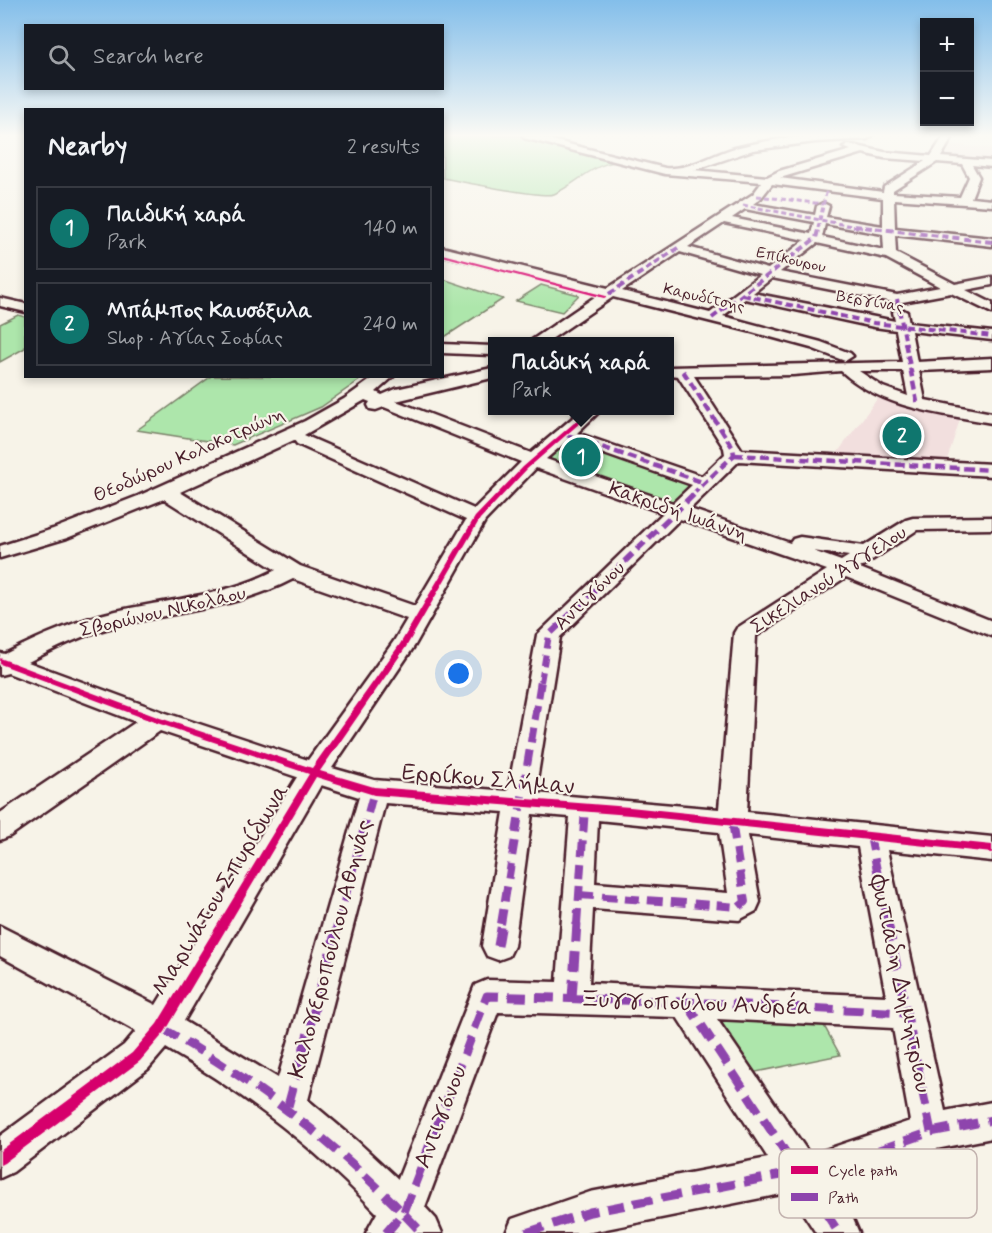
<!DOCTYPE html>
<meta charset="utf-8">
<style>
:root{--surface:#171b24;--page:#242831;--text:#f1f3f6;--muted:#9ea1a6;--line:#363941;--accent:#0f766e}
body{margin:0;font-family:Mynerve,sans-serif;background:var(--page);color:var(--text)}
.controls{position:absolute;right:18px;top:18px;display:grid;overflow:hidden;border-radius:0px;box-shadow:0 3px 9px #0003}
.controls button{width:54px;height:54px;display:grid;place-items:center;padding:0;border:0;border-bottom:2px solid var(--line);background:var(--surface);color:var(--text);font:30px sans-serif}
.you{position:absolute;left:459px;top:674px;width:21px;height:21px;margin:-15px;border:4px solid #fff;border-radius:50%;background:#1a73e8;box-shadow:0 0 0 9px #1a73e833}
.badge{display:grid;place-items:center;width:39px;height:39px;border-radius:50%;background:var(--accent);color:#fff;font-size:20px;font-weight:700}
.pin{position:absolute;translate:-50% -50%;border:3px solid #fff;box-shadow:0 2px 6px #0006}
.popup{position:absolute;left:488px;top:337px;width:186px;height:78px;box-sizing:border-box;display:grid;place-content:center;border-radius:0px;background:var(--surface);filter:drop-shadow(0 2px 4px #0005);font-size:20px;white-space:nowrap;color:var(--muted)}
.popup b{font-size:22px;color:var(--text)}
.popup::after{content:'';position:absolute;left:50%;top:100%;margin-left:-12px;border:12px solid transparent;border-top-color:var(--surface)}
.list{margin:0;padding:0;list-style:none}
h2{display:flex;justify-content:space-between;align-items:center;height:78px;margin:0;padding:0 24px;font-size:26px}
h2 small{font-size:20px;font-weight:400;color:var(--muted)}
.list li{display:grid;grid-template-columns:39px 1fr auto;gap:18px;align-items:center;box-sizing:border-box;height:84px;margin:0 12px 12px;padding:0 12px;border:2px solid var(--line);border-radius:0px}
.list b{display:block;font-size:22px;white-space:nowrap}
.list p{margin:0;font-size:20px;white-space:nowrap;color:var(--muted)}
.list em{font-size:20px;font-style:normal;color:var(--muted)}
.icon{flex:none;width:33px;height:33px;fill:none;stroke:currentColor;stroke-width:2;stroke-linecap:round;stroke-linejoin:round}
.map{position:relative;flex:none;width:992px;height:1233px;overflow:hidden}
.search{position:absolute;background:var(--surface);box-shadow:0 3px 9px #0003;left:24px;top:24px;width:420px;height:66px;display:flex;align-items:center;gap:15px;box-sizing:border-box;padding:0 21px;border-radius:0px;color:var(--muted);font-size:22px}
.panel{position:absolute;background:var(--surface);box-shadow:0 3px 9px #0003;left:24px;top:108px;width:420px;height:270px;border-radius:0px}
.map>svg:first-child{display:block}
.built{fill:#f2dfde}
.green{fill:#ade6ab;stroke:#7c826b;stroke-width:1.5}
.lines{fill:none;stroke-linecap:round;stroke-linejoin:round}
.minor-casing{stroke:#4a1f2b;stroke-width:5}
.minor{fill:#f7f3e8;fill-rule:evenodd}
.quiet-far5{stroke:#8e44ad;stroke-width:3;stroke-dasharray:5 3;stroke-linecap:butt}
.quiet-far4{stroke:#8e44ad;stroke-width:4;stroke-dasharray:7 4;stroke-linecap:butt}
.quiet-far3{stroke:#8e44ad;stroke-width:4.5;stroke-dasharray:9 4.5;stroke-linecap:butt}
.quiet-far2{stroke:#8e44ad;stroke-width:6;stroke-dasharray:11 6;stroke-linecap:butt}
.quiet-far1{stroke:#8e44ad;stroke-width:8;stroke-dasharray:15 8;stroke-linecap:butt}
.quiet{stroke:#8e44ad;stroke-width:9;stroke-dasharray:19 9;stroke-linecap:butt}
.cycleway-casing{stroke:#f7f3e8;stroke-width:3}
.cycleway{fill:#d6006c;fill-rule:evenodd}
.labels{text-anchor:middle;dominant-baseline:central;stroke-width:4.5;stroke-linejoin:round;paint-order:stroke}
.far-street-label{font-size:16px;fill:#4a1f2b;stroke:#f7f3e8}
.street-label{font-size:20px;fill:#4a1f2b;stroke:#f7f3e8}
.near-street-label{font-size:24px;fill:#4a1f2b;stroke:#f7f3e8}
.key{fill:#f7f3e8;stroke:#c3b3af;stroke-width:1.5}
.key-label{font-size:16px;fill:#4a1f2b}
</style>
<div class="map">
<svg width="992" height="1233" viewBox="0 0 992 1233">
<rect width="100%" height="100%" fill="#f7f3e8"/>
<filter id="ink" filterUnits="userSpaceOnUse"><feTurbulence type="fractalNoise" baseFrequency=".0167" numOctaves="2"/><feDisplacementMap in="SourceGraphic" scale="12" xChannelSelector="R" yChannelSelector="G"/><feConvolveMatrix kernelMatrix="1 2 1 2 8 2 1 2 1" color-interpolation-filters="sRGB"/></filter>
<g filter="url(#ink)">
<!-- built -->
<g class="built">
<path d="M946 144 992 149V163L940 159Z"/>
<path d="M880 395 961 416 946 463 835 456Z"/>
</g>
<!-- green -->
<g class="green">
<path d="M442 136H523L616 162C592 164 575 185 554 194 544 199 459 181 443 178Z"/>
<path d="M443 279 503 299 443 338Z"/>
<path d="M541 285 579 295 562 312 516 301Z"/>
<path d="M18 315 25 317V348L0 362V324Z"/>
<path d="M210 377V376L364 377 321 407 233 445 137 430Z"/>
<path d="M570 440 696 484 674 505 546 458Z"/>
<path d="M714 1017 823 1024 840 1055 746 1074Z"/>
</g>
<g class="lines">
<defs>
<g id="minor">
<path d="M523 136H536L665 168C690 170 711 155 735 148 777 137 828 132 872 136L867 139 815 142 753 150 694 170 767 177 779 171 851 150 843 147 848 144 884 152 931 156 944 136H953L941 157 992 161V167L972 165 979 177 971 198 992 200V206L894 199 895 228 992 238V246L895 235 896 253 955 284 992 277V285L966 290 992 303V313L951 293 897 303 772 278 753 293 895 321 893 312 900 308 907 312 909 323 992 332V340L911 331 917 362 992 358V368L919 371 925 400 992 413V423C939 413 883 409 841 371L793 375 694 376 742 450 992 464V476L739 461 690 509 790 543 793 539 800 537 864 546 906 520 913 518 992 517V529L917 530 860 568 992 621V636L846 577 756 636 747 812 992 837V861L887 850 945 1111 992 1102V1138L931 1150 831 1186 853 1219 859 1233H816L791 1195 781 1194 586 1233H506L512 1219 590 1192 768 1158 677 1017 498 1012 425 1207 436 1219 442 1233H366L377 1213C315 1147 244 1093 166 1048L148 1069 13 1172 0 1178V1136L124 1045 136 1031 0 956V926L156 1005 297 777 160 731 10 836 0 840V813L136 722 8 673 0 675V653L5 654C40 636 77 620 116 611 171 599 226 596 276 570L164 499 67 538 0 558V546L53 529 138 496 305 421 344 399 376 376H394L376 392 382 395 396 389 492 368V378L396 401 531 453 582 410H601L577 433 702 476 725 454 724 448 678 376 670 375V367L902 362 896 330 874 327 745 299 723 316 821 342 850 353 853 356 845 361 811 348 752 332 613 297 547 342H529L599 294 442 255V247L608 288 753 194 762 182 665 174 524 138ZM863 153 884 158 925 161 884 187 883 192 780 178ZM937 162 962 164 969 177 960 197 893 193V190ZM772 184 883 198V226L826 217 829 206 823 203 817 206 815 215 753 204 761 198ZM745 209 814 222 811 234 732 218ZM724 223 805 240 768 269 688 247ZM825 224 883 234 884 250 822 237ZM817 243 886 258 940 287 897 295 780 272ZM680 252 760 275 710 313 622 291ZM859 371H903L908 396 883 387ZM365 400 370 402 368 405 370 409 376 410 384 407 521 462 474 509 304 435ZM294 440 297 444 466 520 415 606 300 566 180 492ZM567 441 692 485 673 503 546 459ZM536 468 663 513 537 635 508 791 374 780 332 768 415 645 485 521ZM680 519 827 570 737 628 734 633 719 809 535 793 560 637ZM813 551 849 556 841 561ZM293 579 407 619 394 641 308 760 166 713 28 662C56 648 86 633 117 626 177 611 238 608 293 579ZM321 785 359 797 278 1078 184 1021ZM385 803 504 812 482 946 487 956 498 960 509 956 514 946 532 814 570 817 557 982 487 980 475 985 398 1179 357 1141 308 1100ZM598 820 719 832 728 893 595 883ZM748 835 858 847 886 996 589 983 593 909 739 920 756 911 760 902ZM717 1019 893 1028 910 1121 810 1155Z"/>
<path d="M0 298 26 304V312L0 306Z"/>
<path d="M442 344 492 346V355L442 353Z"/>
</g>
</defs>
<!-- minor casing -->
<use href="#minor" class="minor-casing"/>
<!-- minor -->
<use href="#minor" class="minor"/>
<!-- quiet-far5 -->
<g class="quiet-far5">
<path d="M757 196 823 204"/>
<path d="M743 205 862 228"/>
<path d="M818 228 827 189"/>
</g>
<!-- quiet-far4 -->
<g class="quiet-far4">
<path d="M854 226 992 242"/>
<path d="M609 294 678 248"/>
<path d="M743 295 874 323 992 336"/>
<path d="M897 299 906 344"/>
<path d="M712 318 816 238 819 226"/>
</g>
<!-- quiet-far3 -->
<g class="quiet-far3">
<path d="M905 342 917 402"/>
<path d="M683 371 733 448 734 455 695 492"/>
<path d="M564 434 705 483"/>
<path d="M734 455 992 470"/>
</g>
<!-- quiet-far2 -->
<path class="quiet-far2" d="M541 682 549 635 697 491"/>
<!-- quiet-far1 -->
<g class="quiet-far1">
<path d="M870 836 888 924"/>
<path d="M579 895 739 907 745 902 732 822"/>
<path d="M338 924 374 791"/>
<path d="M501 924 541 681"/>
<path d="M577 924 585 808"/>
</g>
<!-- quiet -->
<g class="quiet">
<path d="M888 923 931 1132"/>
<path d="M498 946 502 923"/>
<path d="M572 998 577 923"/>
<path d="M686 1002 839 1233"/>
<path d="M161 1028C260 1083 345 1150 422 1233"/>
<path d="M288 1106 338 923"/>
<path d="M386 1233 404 1212 487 996 686 1002 905 1013"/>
<path d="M526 1233 590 1212 781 1175 802 1177 931 1132 992 1120"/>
</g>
<defs>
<g id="cycleway">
<path d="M442 254 606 296V297L604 298 442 256Z"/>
<path d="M589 410H595L527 469 480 519 406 647 320 771 374 787 630 807 992 845V853L630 815 374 795 316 777 165 1032 140 1061 4 1163 0 1165V1151L132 1053 157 1024 309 774 154 722 0 664V658L160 718 312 768 400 644 475 517 523 467Z"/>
</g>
</defs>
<!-- cycleway casing -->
<use href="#cycleway" class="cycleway-casing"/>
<!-- cycleway -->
<use href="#cycleway" class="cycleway"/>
</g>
</g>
<!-- sky -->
<linearGradient id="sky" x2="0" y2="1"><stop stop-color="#83beea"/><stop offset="0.44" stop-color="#fbfaf5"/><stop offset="1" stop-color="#fbfaf5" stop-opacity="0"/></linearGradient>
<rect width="992" height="308" fill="url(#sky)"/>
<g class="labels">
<!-- far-street labels -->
<g class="far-street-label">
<text transform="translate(791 260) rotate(13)">Επίκουρου</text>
<text transform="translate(704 298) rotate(13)">Καρυδίτσης</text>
<text transform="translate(870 302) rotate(10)">Βεργίνας</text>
</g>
<!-- street labels -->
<g class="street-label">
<text transform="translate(189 455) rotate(-24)">Θεοδώρου Κολοκοτρώνη</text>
<text transform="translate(678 512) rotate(19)">Κακριδή Ιωάννη</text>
<text transform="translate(829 580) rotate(-33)">Σικελιανού Άγγελου</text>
<text transform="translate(590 596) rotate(-44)">Αντιγόνου</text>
<text transform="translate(163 612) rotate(-13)">Σβορώνου Νικολάου</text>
</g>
<!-- near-street labels -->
<g class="near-street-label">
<text transform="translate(488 780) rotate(5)">Ερρίκου Σλήμαν</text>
<text transform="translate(221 890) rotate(-59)">Μαρινάτου Σπυρίδωνα</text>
<text transform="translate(331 949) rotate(-75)">Καλογεροπούλου Αθηνάς</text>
<text transform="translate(900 984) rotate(78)">Φωτιάδη Δημητρίου</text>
<text transform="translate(696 1004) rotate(2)">Ξυγγοπούλου Ανδρέα</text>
<text transform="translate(441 1117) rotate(-69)">Αντιγόνου</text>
</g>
</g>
<!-- legend -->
<rect x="779" y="1149" width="198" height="69" rx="9" class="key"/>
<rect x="791" y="1166" width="27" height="8" fill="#d6006c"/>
<rect x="791" y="1193" width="27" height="8" fill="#8e44ad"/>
<g class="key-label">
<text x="828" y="1176">Cycle path</text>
<text x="828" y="1203">Path</text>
</g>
</svg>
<div class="controls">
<button>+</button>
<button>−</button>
</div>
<div class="you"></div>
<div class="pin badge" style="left:581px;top:457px">1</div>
<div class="popup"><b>Παιδική χαρά</b>Park</div>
<div class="pin badge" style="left:902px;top:436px">2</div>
<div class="search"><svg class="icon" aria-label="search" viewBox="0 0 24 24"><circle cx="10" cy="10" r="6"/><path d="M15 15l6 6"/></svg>Search here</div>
<section class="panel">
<h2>Nearby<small>2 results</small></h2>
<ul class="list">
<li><span class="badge">1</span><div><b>Παιδική χαρά</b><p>Park</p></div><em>140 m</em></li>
<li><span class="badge">2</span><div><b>Μπάμπος Καυσόξυλα</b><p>Shop · Αγίας Σοφίας</p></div><em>240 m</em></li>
</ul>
</section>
</div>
